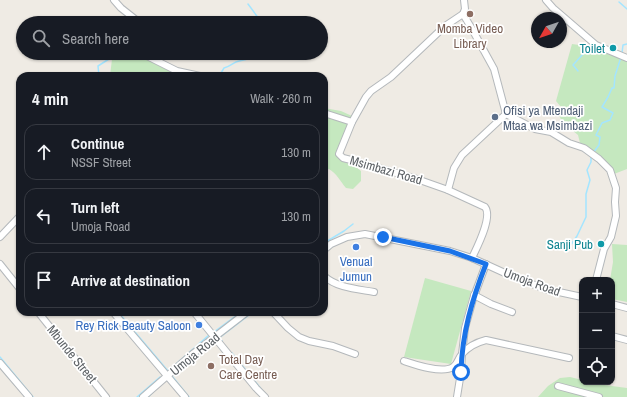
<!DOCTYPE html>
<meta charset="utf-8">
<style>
:root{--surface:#171b24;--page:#242831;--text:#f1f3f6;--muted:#9ea1a6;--line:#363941}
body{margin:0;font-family:"Archivo Narrow",sans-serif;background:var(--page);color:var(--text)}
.controls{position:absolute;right:12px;bottom:12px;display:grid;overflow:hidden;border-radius:8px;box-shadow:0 1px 3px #0004}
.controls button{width:36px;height:36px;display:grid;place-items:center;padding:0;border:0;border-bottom:1px solid var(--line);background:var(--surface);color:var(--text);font:20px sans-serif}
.compass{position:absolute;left:531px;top:12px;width:36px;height:36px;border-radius:50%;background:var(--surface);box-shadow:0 1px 3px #0004;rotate:230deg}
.stop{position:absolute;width:12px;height:12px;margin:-9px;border:3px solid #1a73e8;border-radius:50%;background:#fff}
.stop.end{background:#1a73e8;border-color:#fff;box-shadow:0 1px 4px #0008}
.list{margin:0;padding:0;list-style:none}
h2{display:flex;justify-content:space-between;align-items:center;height:52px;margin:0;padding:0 16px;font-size:17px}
h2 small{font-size:13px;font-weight:400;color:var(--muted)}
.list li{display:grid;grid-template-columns:26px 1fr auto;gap:12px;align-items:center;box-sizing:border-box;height:56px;margin:0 8px 8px;padding:0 8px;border:1px solid var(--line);border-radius:12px}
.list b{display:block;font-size:15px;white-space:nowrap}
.list p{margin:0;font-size:13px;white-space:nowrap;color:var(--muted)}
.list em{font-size:13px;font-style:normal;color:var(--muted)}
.icon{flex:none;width:22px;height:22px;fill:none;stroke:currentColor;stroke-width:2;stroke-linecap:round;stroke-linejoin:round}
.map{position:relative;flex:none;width:627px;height:397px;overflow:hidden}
.search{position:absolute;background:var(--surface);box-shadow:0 1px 3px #0004;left:16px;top:16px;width:312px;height:44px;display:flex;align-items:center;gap:10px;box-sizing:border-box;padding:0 14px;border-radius:22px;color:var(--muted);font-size:15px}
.panel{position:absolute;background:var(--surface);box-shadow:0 1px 3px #0004;left:16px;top:72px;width:312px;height:244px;border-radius:12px}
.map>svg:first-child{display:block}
.green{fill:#c5e8bf}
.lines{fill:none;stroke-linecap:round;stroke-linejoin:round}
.stream{stroke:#a4e5ff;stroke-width:1.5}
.minor-casing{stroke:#b4b8bb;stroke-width:8}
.minor{stroke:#fff;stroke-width:6}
.route{stroke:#1a73e8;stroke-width:5}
.education-dot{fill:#8d6e63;stroke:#fff;stroke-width:1.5}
.culture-dot{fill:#0f9aa8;stroke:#fff;stroke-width:1.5}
.service-dot{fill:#5c6f8a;stroke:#fff;stroke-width:1.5}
.shop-dot{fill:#3f7fe0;stroke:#fff;stroke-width:1.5}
.labels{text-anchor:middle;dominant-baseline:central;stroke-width:3.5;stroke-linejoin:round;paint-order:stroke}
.education-label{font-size:13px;fill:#785e54;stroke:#fff}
.culture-label{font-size:13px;fill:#0d838f;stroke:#fff;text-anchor:end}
.service-label{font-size:13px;fill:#4e5e75;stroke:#fff;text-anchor:start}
.street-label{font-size:13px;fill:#5c6165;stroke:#fff}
.shop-label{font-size:13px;fill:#366cbe;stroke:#fff}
</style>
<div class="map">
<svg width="627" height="397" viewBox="0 0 627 397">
<rect width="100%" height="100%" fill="#efebe4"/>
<!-- green -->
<g class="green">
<path d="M572 44 600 48 627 58V169L614 174 580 143 578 135 562 122 558 112 561 107 556 101Z"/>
<path d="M121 53H141L147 60 177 71 197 72 203 76H110L112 59Z"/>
<path d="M324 108 341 111 352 116V125L341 158 346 163 352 164 361 171V181L353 189 346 188C340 181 337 174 329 169L324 171Z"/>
<path d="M612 244 627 245V302L612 299V280H610L613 262Z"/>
<path d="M425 278 471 291 451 364 404 357Z"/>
<path d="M570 377 582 380V382L627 388V397H538L548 386 560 378Z"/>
</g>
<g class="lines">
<!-- stream -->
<g class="stream">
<path d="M619 2 627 9"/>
<path d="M248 4 262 23"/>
<path d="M622 53 623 45 627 44"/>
<path d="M578 71 573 65 592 44"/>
<path d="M221 73 224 68C229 67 232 64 236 62 243 60 249 59 255 56L257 53"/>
<path d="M99 76 98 66 109 59"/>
<path d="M593 153 599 145 600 137 596 135 602 123 610 120 613 113 602 107 608 97 612 88H614L615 76 621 57"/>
<path d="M324 243 344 231 353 224"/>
<path d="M570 246 577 236 586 217V194L590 180 587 170 591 162V156"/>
<path d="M118 312 168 371 209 335"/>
<path d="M214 332 241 312"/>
<path d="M222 341 219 338 253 312"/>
<path d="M210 345 215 342"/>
<path d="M232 353 262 390"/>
<path d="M0 357 33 397"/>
<path d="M188 362 204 350"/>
<path d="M4 372 17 387"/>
<path d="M173 375 172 376 189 397"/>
<path d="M137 397 160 377"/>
<path d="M148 397 157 388"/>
</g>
<defs>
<g id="minor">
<path d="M114 0 121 8 140 23"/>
<path d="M464 0 465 9 463 14 445 26 391 77 371 91 366 97 352 122 339 154 343 158 351 160 414 178 448 190 485 207C493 217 477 247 472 258"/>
<path d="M546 0 553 8 596 45 627 58"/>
<path d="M463 14 472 29 494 69 506 114"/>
<path d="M141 53 177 71 200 76"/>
<path d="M324 113 352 122"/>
<path d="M448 190 454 168 462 155 506 114 535 129 551 132 569 143 584 148 599 159 610 170 616 188 615 202 616 216 611 237 604 249 596 280"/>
<path d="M0 237 20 216"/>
<path d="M324 250 331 244 347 237 365 234 450 251 472 258 507 274 545 289 582 297"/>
<path d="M0 264 20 289"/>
<path d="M324 276C337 288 357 289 374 292"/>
<path d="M474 295 491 304 512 312"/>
<path d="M612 304 627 308"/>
<path d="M38 312 106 397"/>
<path d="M113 312 185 397"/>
<path d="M194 312 256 388 265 397"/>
<path d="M273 312 288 328 299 337 309 341 333 346 355 354"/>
<path d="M612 336 627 340"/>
<path d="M404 361C416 365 442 374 453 367 458 364 458 358 462 354 468 347 478 342 486 340L569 358"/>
<path d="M0 363 29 397"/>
<path d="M558 386 599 397"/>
<path d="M143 397 190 356 247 312"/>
<path d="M457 397 461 372 462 354 465 328 473 299 486 264"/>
</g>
</defs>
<!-- minor casing -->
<use href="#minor" class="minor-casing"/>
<!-- minor -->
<use href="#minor" class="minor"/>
</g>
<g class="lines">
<!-- route -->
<path class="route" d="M383 237 450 251 486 264C472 300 462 333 461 372"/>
</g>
<!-- markers -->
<g class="education-dot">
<circle cx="470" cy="14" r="4"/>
<circle cx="211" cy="366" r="4"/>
</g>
<g class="culture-dot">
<circle cx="613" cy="48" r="4"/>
<circle cx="601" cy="244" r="4"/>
</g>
<circle class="service-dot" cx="495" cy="117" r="4"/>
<g class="shop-dot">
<circle cx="356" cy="247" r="4"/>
<circle cx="199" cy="325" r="4"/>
</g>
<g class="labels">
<!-- education labels -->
<g class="education-label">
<text x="470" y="28">Momba Video<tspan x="470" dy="15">Library</tspan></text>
<text x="219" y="359" text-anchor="start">Total Day<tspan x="219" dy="15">Care Centre</tspan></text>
</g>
<!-- culture labels -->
<g class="culture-label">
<text x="605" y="48">Toilet</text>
<text x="593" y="244">Sanji Pub</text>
</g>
<!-- service labels -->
<g class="service-label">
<text x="503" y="110">Ofisi ya Mtendaji<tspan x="503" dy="15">Mtaa wa Msimbazi</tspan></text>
</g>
<!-- street labels -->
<g class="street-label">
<text transform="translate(386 170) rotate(16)">Msimbazi Road</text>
<text transform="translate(532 282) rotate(20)">Umoja Road</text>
<text transform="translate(72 354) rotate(51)">Mbunde Street</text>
<text transform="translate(195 354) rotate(-39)">Umoja Road</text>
</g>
<!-- shop labels -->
<g class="shop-label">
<text x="356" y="261">Venual<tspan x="356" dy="15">Jumun</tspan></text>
<text x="191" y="325" text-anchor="end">Rey Rick Beauty Saloon</text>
</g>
</g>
</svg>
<div class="controls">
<button>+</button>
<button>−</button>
<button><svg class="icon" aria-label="locate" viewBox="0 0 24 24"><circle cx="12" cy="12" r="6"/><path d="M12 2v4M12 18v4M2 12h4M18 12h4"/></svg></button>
</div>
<svg class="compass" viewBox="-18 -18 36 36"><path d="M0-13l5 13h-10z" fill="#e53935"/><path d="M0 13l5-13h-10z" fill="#9ea1a6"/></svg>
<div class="stop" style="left:461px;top:372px"></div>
<div class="stop end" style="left:383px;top:237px"></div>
<div class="search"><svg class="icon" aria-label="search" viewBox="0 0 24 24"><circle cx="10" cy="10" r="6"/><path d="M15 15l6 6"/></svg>Search here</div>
<section class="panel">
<h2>4 min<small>Walk · 260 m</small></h2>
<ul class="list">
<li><svg class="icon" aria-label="ahead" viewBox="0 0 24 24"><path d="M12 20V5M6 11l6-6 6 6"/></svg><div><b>Continue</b><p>NSSF Street</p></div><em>130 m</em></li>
<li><svg class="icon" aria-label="left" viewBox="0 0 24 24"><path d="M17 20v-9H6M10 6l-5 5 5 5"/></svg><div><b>Turn left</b><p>Umoja Road</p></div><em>130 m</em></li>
<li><svg class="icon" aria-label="arrive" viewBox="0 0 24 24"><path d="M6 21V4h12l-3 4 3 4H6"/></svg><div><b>Arrive at destination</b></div></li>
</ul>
</section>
</div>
